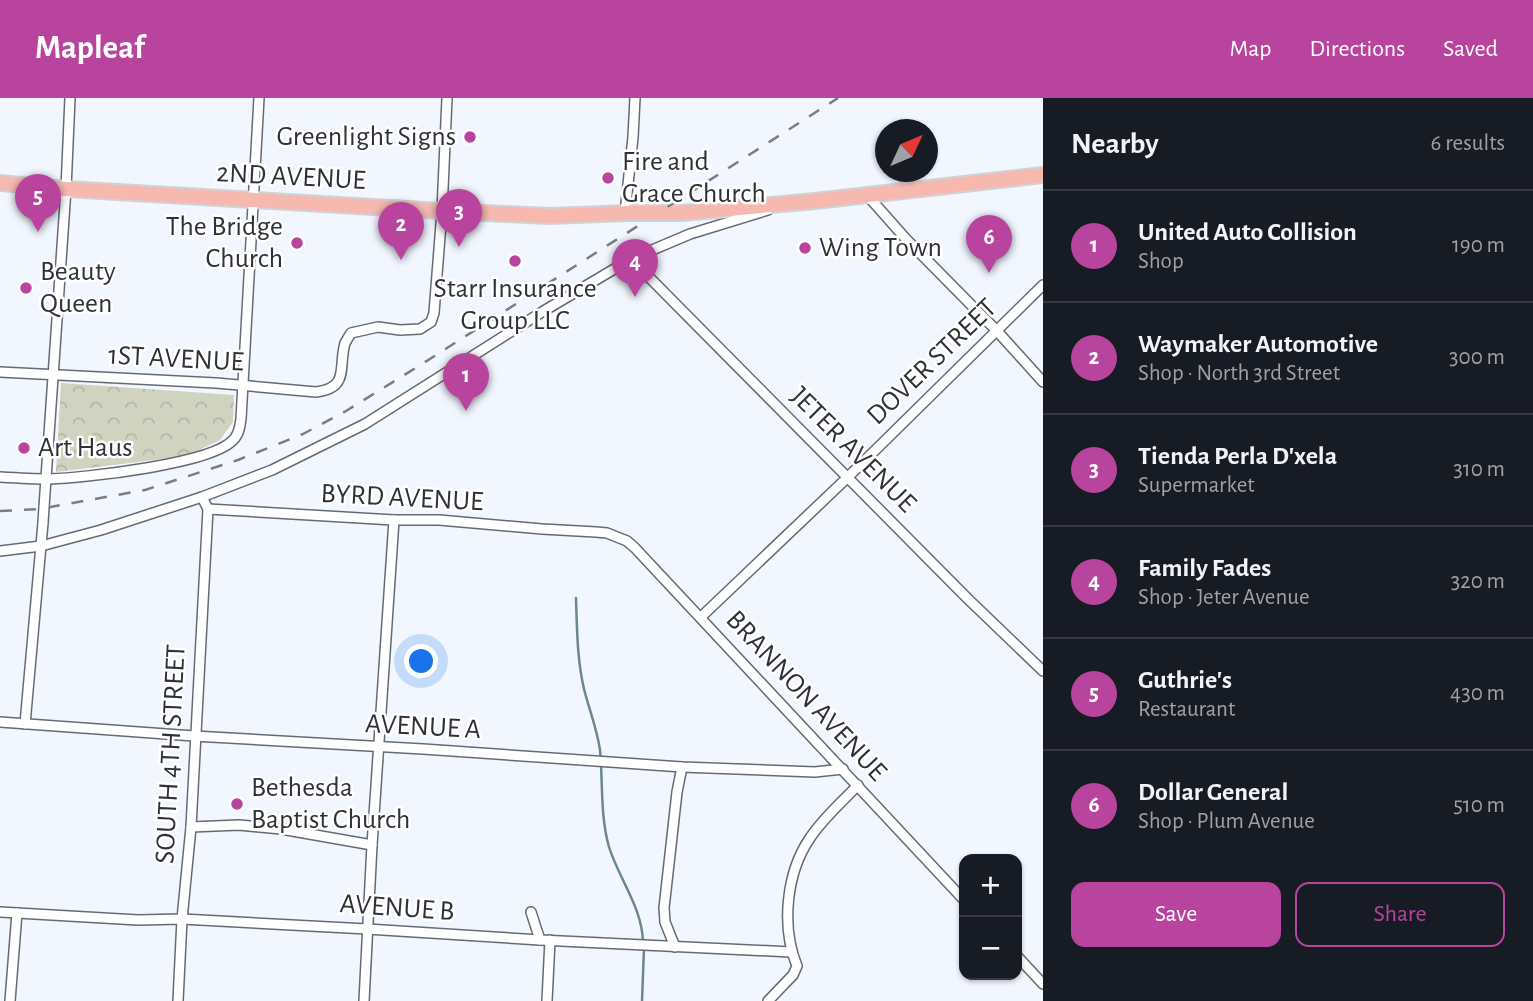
<!DOCTYPE html>
<meta charset="utf-8">
<style>
:root{--surface:#171b24;--page:#20242c;--text:#f1f3f6;--muted:#9ea1a6;--line:#363941;--accent:#b8449d}
body{margin:0;font-family:"Alegreya Sans",sans-serif;background:var(--page);color:var(--text)}
.controls{position:absolute;right:21px;bottom:21px;display:grid;overflow:hidden;border-radius:14px;box-shadow:0 2px 5px #0004}
.controls button{width:63px;height:63px;display:grid;place-items:center;padding:0;border:0;border-bottom:2px solid var(--line);background:var(--surface);color:var(--text);font:35px sans-serif}
.compass{position:absolute;left:875px;top:21px;width:63px;height:63px;border-radius:50%;background:var(--surface);box-shadow:0 2px 5px #0004;rotate:46deg}
.you{position:absolute;left:422px;top:564px;width:24px;height:24px;margin:-18px;border:5px solid #fff;border-radius:50%;background:#1a73e8;box-shadow:0 0 0 10px #1a73e833}
.badge{display:grid;place-items:center;width:46px;height:46px;border-radius:50%;background:var(--accent);color:#fff;font-size:23px;font-weight:700}
.pin{position:absolute;translate:-50% -58px;filter:drop-shadow(0 2px 4px #0008)}
.pin::after{content:'';position:absolute;top:37px;width:24px;height:21px;background:inherit;clip-path:polygon(0 0,100% 0,50% 100%)}
.list{margin:0;padding:0;list-style:none}
h2{display:flex;justify-content:space-between;align-items:center;height:91px;margin:0;padding:0 28px;font-size:30px}
h2 small{font-size:23px;font-weight:400;color:var(--muted)}
.list li{display:grid;grid-template-columns:46px 1fr auto;gap:21px;align-items:center;box-sizing:border-box;height:112px;padding:0 28px;border-top:2px solid var(--line)}
.list b{display:block;font-size:26px;white-space:nowrap}
.list p{margin:0;font-size:23px;white-space:nowrap;color:var(--muted)}
.list em{font-size:23px;font-style:normal;color:var(--muted)}
.actions{display:flex;gap:14px;padding:21px 28px}
.actions a{flex:1;padding:16px 0;border:2px solid var(--accent);border-radius:14px;text-align:center;font-size:24px;color:var(--accent)}
.actions .main{background:var(--accent);color:#fff}
.map{position:relative;flex:none;width:1043px;height:903px;overflow:hidden}
header{display:flex;align-items:center;gap:42px;box-sizing:border-box;height:98px;padding:0 35px;background:var(--accent);color:#fff}
header strong{font-size:33px}
nav{display:flex;gap:38px;margin-inline-start:auto;font-size:24px}
main{display:flex}
aside{flex:1;background:var(--surface)}
.map>svg:first-child{display:block}
.park{fill:url(#park-crowns)}
.lines{fill:none;stroke-linecap:round;stroke-linejoin:round}
.stream{stroke:#6b888a;stroke-width:2.5}
.minor-casing{stroke:#666b73;stroke-width:12}
.primary-casing{stroke:#d1d2d3;stroke-width:18}
.minor{stroke:#fff;stroke-width:9}
.primary{stroke:#f5b9b0;stroke-width:14}
.rail{stroke:#7a7d83;stroke-width:2.5;stroke-dasharray:12 12;stroke-linecap:butt}
.minor-bridge-casing{stroke:#666b73;stroke-width:12;stroke-linecap:butt}
.primary-bridge-casing{stroke:#d1d2d3;stroke-width:18;stroke-linecap:butt}
.minor-bridge{stroke:#fff;stroke-width:9}
.primary-bridge{stroke:#f5b9b0;stroke-width:14}
.poi-dot{fill:#b8449d;stroke:#fff;stroke-width:2.5}
.labels{text-anchor:middle;dominant-baseline:central;stroke-width:5;stroke-linejoin:round;paint-order:stroke}
.poi-label{font-size:28px;fill:#2f3135;stroke:#fff;text-anchor:start}
.street-label{font-size:28px;fill:#2f3135;stroke:#fff}
</style>
<header>
<strong>Mapleaf</strong>
<nav><a>Map</a><a>Directions</a><a>Saved</a></nav>
</header>
<main>
<div class="map">
<svg width="1043" height="903" viewBox="0 0 1043 903">
<defs>
<pattern id="park-crowns" width="20" height="18" patternUnits="userSpaceOnUse" patternTransform="scale(1.75)"><rect width="20" height="18" fill="#cfd3bf"/><path d="M2 6a3 3 0 1 1 6 0M12 15a3 3 0 1 1 6 0" fill="none" stroke="#b2b6a5"/></pattern>
</defs>
<rect width="100%" height="100%" fill="#f1f6ff"/>
<!-- park -->
<path class="park" d="M61 285 234 297 233 324 220 342 186 358 56 374Z"/>
<g class="lines">
<!-- stream -->
<g class="stream">
<path d="M576 500C577 530 577 561 584 591 589 611 597 631 600 652 603 684 600 717 609 749 619 781 642 809 643 844"/>
<path d="M642 903 644 850"/>
</g>
<defs>
<g id="minor">
<path d="M867 97 906 141 997 233 1043 284"/>
<path d="M625 115 633 39 635 0"/>
<path d="M631 161 967 500 1043 573"/>
<path d="M0 274 216 285 316 294C350 290 338 269 345 245 347 242 349 238 351 235L378 229 400 232 420 231 431 224 434 215 442 113 447 0"/>
<path d="M0 379C16 380 33 381 49 381 83 380 214 366 234 341 239 336 240 328 241 321L259 0"/>
<path d="M44 409 66 91 70 0"/>
<path d="M208 411 394 422H439L542 431 596 434 607 435 627 443 635 450 964 802"/>
<path d="M0 453 41 448 101 432 202 399 272 372 365 326 542 214 631 161 690 136 768 112"/>
<path d="M701 519 848 379 1043 187"/>
<path d="M0 624 194 638 423 651 682 669 815 674 843 671"/>
<path d="M25 626 43 425"/>
<path d="M191 729 239 727 281 731 372 747"/>
<path d="M0 814 138 822 182 821 367 831 540 842 791 854"/>
<path d="M531 814 540 842"/>
<path d="M675 849 665 824 664 810 677 694 682 669"/>
<path d="M1017 858 1043 886"/>
<path d="M10 903 17 815"/>
<path d="M178 903 182 821 191 729 208 411 202 399"/>
<path d="M364 903 372 747 394 422"/>
<path d="M547 903 550 842"/>
<path d="M768 903 793 877 797 868C781 829 786 775 810 740 823 720 842 704 858 687"/>
</g>
<g id="primary">
<path d="M0 85 66 91 442 113 548 118 629 115"/>
<path d="M664 115H682L815 103 1043 77"/>
</g>
</defs>
<!-- minor casing -->
<use href="#minor" class="minor-casing"/>
<!-- primary casing -->
<use href="#primary" class="primary-casing"/>
<!-- minor -->
<use href="#minor" class="minor"/>
<!-- primary -->
<use href="#primary" class="primary"/>
<!-- rail -->
<path class="rail" d="M0 413 39 411 145 392 238 362 303 336 346 313 422 266 838 0"/>
<defs>
<path id="minor-bridge" d="M43 425 44 409"/>
<path id="primary-bridge" d="M629 115H664"/>
</defs>
<!-- minor-bridge casing -->
<use href="#minor-bridge" class="minor-bridge-casing"/>
<!-- primary-bridge casing -->
<use href="#primary-bridge" class="primary-bridge-casing"/>
<!-- minor-bridge -->
<use href="#minor-bridge" class="minor-bridge"/>
<!-- primary-bridge -->
<use href="#primary-bridge" class="primary-bridge"/>
</g>
<!-- markers -->
<g class="poi-dot">
<circle cx="470" cy="39" r="7"/>
<circle cx="608" cy="80" r="7"/>
<circle cx="297" cy="145" r="7"/>
<circle cx="805" cy="150" r="7"/>
<circle cx="515" cy="163" r="7"/>
<circle cx="26" cy="190" r="7"/>
<circle cx="24" cy="350" r="7"/>
<circle cx="237" cy="706" r="7"/>
</g>
<g class="labels">
<!-- poi labels -->
<g class="poi-label">
<text x="456" y="39" text-anchor="end">Greenlight Signs</text>
<text x="622" y="64">Fire and<tspan x="622" dy="32">Grace Church</tspan></text>
<text x="283" y="129" text-anchor="end">The Bridge<tspan x="283" dy="32">Church</tspan></text>
<text x="819" y="150">Wing Town</text>
<text x="40" y="174">Beauty<tspan x="40" dy="32">Queen</tspan></text>
<text x="515" y="191" text-anchor="middle">Starr Insurance<tspan x="515" dy="32">Group LLC</tspan></text>
<text x="38" y="350">Art Haus</text>
<text x="251" y="690">Bethesda<tspan x="251" dy="32">Baptist Church</tspan></text>
</g>
<!-- street labels -->
<g class="street-label">
<text transform="translate(291 79) rotate(3)">2ND AVENUE</text>
<text transform="translate(176 261) rotate(3)">1ST AVENUE</text>
<text transform="translate(932 264) rotate(-44)">DOVER STREET</text>
<text transform="translate(853 352) rotate(45)">JETER AVENUE</text>
<text transform="translate(402 400) rotate(3)">BYRD AVENUE</text>
<text transform="translate(806 598) rotate(47)">BRANNON AVENUE</text>
<text transform="translate(423 629) rotate(3)">AVENUE A</text>
<text transform="translate(171 656) rotate(-87)">SOUTH 4TH STREET</text>
<text transform="translate(397 810) rotate(4)">AVENUE B</text>
</g>
</g>
</svg>
<div class="controls">
<button>+</button>
<button>−</button>
</div>
<svg class="compass" viewBox="-18 -18 36 36"><path d="M0-13l5 13h-10z" fill="#e53935"/><path d="M0 13l5-13h-10z" fill="#9ea1a6"/></svg>
<div class="you"></div>
<div class="pin badge" style="left:466px;top:313px">1</div>
<div class="pin badge" style="left:401px;top:162px">2</div>
<div class="pin badge" style="left:459px;top:149px">3</div>
<div class="pin badge" style="left:635px;top:199px">4</div>
<div class="pin badge" style="left:38px;top:134px">5</div>
<div class="pin badge" style="left:989px;top:175px">6</div>
</div>
<aside>
<h2>Nearby<small>6 results</small></h2>
<ul class="list">
<li><span class="badge">1</span><div><b>United Auto Collision</b><p>Shop</p></div><em>190 m</em></li>
<li><span class="badge">2</span><div><b>Waymaker Automotive</b><p>Shop · North 3rd Street</p></div><em>300 m</em></li>
<li><span class="badge">3</span><div><b>Tienda Perla D'xela</b><p>Supermarket</p></div><em>310 m</em></li>
<li><span class="badge">4</span><div><b>Family Fades</b><p>Shop · Jeter Avenue</p></div><em>320 m</em></li>
<li><span class="badge">5</span><div><b>Guthrie's</b><p>Restaurant</p></div><em>430 m</em></li>
<li><span class="badge">6</span><div><b>Dollar General</b><p>Shop · Plum Avenue</p></div><em>510 m</em></li>
</ul>
<div class="actions"><a class="main">Save</a><a>Share</a></div>
</aside>
</main>
